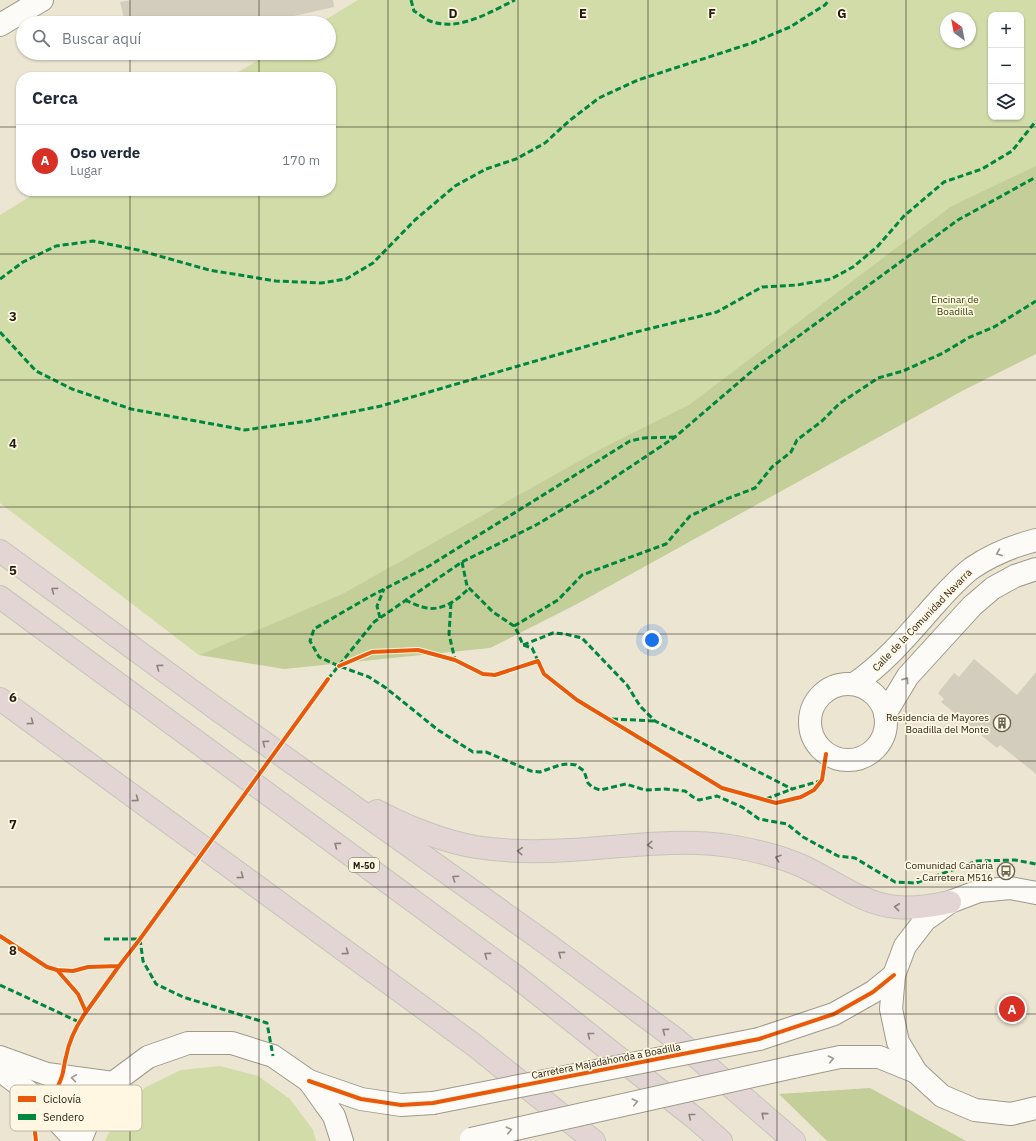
<!DOCTYPE html>
<html lang="es">
<meta charset="utf-8">
<style>
:root{--surface:#fff;--page:#f6f6f7;--text:#1f2937;--muted:#747a83;--line:#e0e1e3;--accent:#d93025}
body{margin:0;font-family:"IBM Plex Sans",sans-serif;background:var(--page);color:var(--text)}
.controls{position:absolute;right:12px;top:12px;display:grid;overflow:hidden;border-radius:8px;box-shadow:0 1px 3px #0004}
.controls button{width:36px;height:36px;display:grid;place-items:center;padding:0;border:0;border-bottom:1px solid var(--line);background:var(--surface);color:var(--text);font:20px sans-serif}
.compass{position:absolute;left:940px;top:12px;width:36px;height:36px;border-radius:50%;background:var(--surface);box-shadow:0 1px 3px #0004;rotate:328deg}
.you{position:absolute;left:652px;top:640px;width:14px;height:14px;margin:-10px;border:3px solid #fff;border-radius:50%;background:#1a73e8;box-shadow:0 0 0 6px #1a73e833}
.badge{display:grid;place-items:center;width:26px;height:26px;border-radius:50%;background:var(--accent);color:#fff;font-size:13px;font-weight:700}
.pin{position:absolute;translate:-50% -50%;border:2px solid #fff;box-shadow:0 1px 4px #0006}
.list{margin:0;padding:0;list-style:none}
h2{display:flex;justify-content:space-between;align-items:center;height:52px;margin:0;padding:0 16px;font-size:17px}
h2 small{font-size:13px;font-weight:400;color:var(--muted)}
.list li{display:grid;grid-template-columns:26px 1fr auto;gap:12px;align-items:center;box-sizing:border-box;height:72px;padding:0 16px;border-top:1px solid var(--line)}
.list b{display:block;font-size:15px;white-space:nowrap}
.list p{margin:0;font-size:13px;white-space:nowrap;color:var(--muted)}
.list em{font-size:13px;font-style:normal;color:var(--muted)}
.icon{flex:none;width:22px;height:22px;fill:none;stroke:currentColor;stroke-width:2;stroke-linecap:round;stroke-linejoin:round}
.map{position:relative;flex:none;width:1036px;height:1141px;overflow:hidden}
.search{position:absolute;background:var(--surface);box-shadow:0 1px 3px #0004;left:16px;top:16px;width:320px;height:44px;display:flex;align-items:center;gap:10px;box-sizing:border-box;padding:0 14px;border-radius:22px;color:var(--muted);font-size:15px}
.panel{position:absolute;background:var(--surface);box-shadow:0 1px 3px #0004;left:16px;top:72px;width:320px;height:124px;border-radius:16px}
.map>svg:first-child{display:block}
.green{fill:#d1dca9;fill-rule:evenodd}
.forest{fill:#c3ce99}
.building{fill:#d3cdbe}
.lines{fill:none;stroke-linecap:round;stroke-linejoin:round}
.minor-casing{stroke:#9e998a;stroke-width:24}
.tertiary-casing{stroke:#9e998a;stroke-width:24}
.motorway-casing{stroke:#c7c4ba;stroke-width:24}
.minor{stroke:#fcfbf8;stroke-width:22}
.tertiary{stroke:#fcfbf8;stroke-width:22}
.motorway{stroke:#e2d5d3;stroke-width:22}
.tertiary-bridge-casing{stroke:#9e998a;stroke-width:24;stroke-linecap:butt}
.tertiary-bridge{stroke:#fcfbf8;stroke-width:22}
.quiet{stroke:#00873e;stroke-width:3;stroke-dasharray:6 3;stroke-linecap:butt}
.cycleway-casing{stroke:#fff7e2;stroke-width:6}
.cycleway{stroke:#e8590c;stroke-width:4}
.oneway{stroke:#99978f}
.oneway2{stroke:#8b827b}
.grid{fill:none;stroke:#211c0f;stroke-width:1;stroke-opacity:0.55}
.labels{text-anchor:middle;dominant-baseline:central;stroke-width:3.5;stroke-linejoin:round;paint-order:stroke}
.shield{fill:#fff7e2;stroke:#645e4e;stroke-width:1}
.shield-label{font-size:9px;font-weight:bold;fill:#211c0f}
.park-label{font-size:10px;fill:#2f3f01;stroke:#fff7e2}
.street-label{font-size:10px;fill:#211c0f;stroke:#fff7e2}
.poi-label{font-size:10px;fill:#211c0f;stroke:#fff7e2;text-anchor:end}
.key{fill:#fff7e2;stroke:#bcb5a3;stroke-width:1}
.key-label{font-size:11px;fill:#211c0f}
.grid-label{font-size:13px;text-anchor:middle;font-weight:bold;fill:#211c0f;stroke:#fff7e2;stroke-width:3.5;stroke-linejoin:round;paint-order:stroke}
</style>
<div class="map">
<svg width="1036" height="1141" viewBox="0 0 1036 1141">
<rect width="100%" height="100%" fill="#ece5d1"/>
<!-- green -->
<g class="green">
<path d="M358 0H1036V171L950 207 690 404 604 447 342 594 199 655 0 503V215L39 191H331V77H230L270 53H329V23H320ZM991 15H1021V117H991ZM946 18H970V42H946Z"/>
<path d="M220 1066 258 1076 290 1099 313 1130 316 1141H105L118 1114 146 1087 181 1070Z"/>
</g>
<!-- forest -->
<g class="forest">
<path d="M1036 166V354L962 391 577 604 490 648 284 669 199 655 342 594 604 447 690 404 950 207Z"/>
<path d="M870 1088 966 1141H827L779 1094Z"/>
</g>
<!-- building -->
<g class="building">
<path d="M131 0H333L334 7 263 23H125L120 2Z"/>
<path d="M974 659 1017 695 1036 672V774L1000 745 997 748 941 702 944 699 938 693 954 673 959 677Z"/>
</g>
<g class="lines">
<defs>
<g id="minor">
<path d="M0 25 42 0"/>
<circle cx="848" cy="722" r="38"/>
<path d="M854 684C887 662 912 630 939 600 949 589 960 577 972 568 991 555 1013 546 1036 540"/>
<path d="M885 714 908 676 972 606 993 588 1015 576 1036 569"/>
</g>
<g id="tertiary">
<path d="M1036 893 1010 888 979 891 950 902 925 920 905 946 894 975 891 1009 898 1042 916 1072 942 1096 975 1110 1011 1114 1036 1108"/>
<path d="M759 1039 834 1014 873 992 894 975"/>
<path d="M0 1057 47 1074 113 1083"/>
<path d="M793 1067 840 1057H879L916 1072"/>
<path d="M0 1070 35 1097 76 1141"/>
<path d="M309 1081 361 1099 401 1105 433 1103"/>
<path d="M80 1141 92 1112 113 1083 148 1057 188 1043H232L273 1056 309 1081 334 1116 342 1141"/>
</g>
<g id="motorway">
<path d="M0 551 218 710 543 941 677 1040 794 1141"/>
<path d="M0 597 518 978 696 1119 721 1141"/>
<path d="M0 699 474 1045 594 1141"/>
<path d="M377 811C405 826 445 842 476 847 507 852 538 852 570 850 623 847 677 838 730 846 754 850 780 856 802 866 833 880 862 904 896 907 915 909 932 906 950 902"/>
</g>
</defs>
<!-- minor casing -->
<use href="#minor" class="minor-casing"/>
<!-- tertiary casing -->
<use href="#tertiary" class="tertiary-casing"/>
<!-- motorway casing -->
<use href="#motorway" class="motorway-casing"/>
<!-- minor -->
<use href="#minor" class="minor"/>
<!-- tertiary -->
<use href="#tertiary" class="tertiary"/>
<!-- motorway -->
<use href="#motorway" class="motorway"/>
<defs>
<g id="tertiary-bridge">
<path d="M433 1103 759 1039"/>
<path d="M471 1139 793 1067"/>
</g>
</defs>
<!-- tertiary-bridge casing -->
<use href="#tertiary-bridge" class="tertiary-bridge-casing"/>
<!-- tertiary-bridge -->
<use href="#tertiary-bridge" class="tertiary-bridge"/>
<!-- quiet -->
<g class="quiet">
<path d="M411 0 414 11C419 14 425 19 430 21 459 32 490 12 515 0"/>
<path d="M0 279 23 262 56 246 93 241 138 250 209 270 276 281 321 283 346 279 373 263 415 220 455 186 486 169 516 159 545 143 569 121 599 98 638 80 752 43 790 27 825 5 829 0"/>
<path d="M0 332 36 371 72 389 131 409 245 430 308 421 381 406 563 353 636 332 717 312 762 287 797 285 831 279 853 267 877 247 904 216 944 182 982 169 1012 151 1036 121"/>
<path d="M675 437 644 438 630 441 429 566 369 597 314 629 310 641 319 657 339 666 369 677 386 688 438 730 473 752H486L531 771 540 772 560 765 568 764 576 765 584 771 588 783 592 787 600 790 626 784 645 790 665 789 685 791 693 797 699 800 717 796 742 807 759 819 787 824 803 837 838 856 855 858 895 882 916 883 977 861 1015 860 1036 864"/>
<path d="M462 562 467 586 493 612 514 626 518 633 523 645 532 648 538 661"/>
<path d="M405 600C412 603 420 607 427 608 443 611 459 599 469 588"/>
<path d="M451 603 449 634 455 660"/>
<path d="M380 618 377 606 384 589"/>
<path d="M514 626 558 600 582 575 666 544 690 516 724 500 755 488 772 467 791 452 797 440 822 421 839 404 878 378 903 371 943 353 968 338 994 327 1036 301"/>
<path d="M523 645 553 633 565 634 582 638 627 685 640 706 655 721 706 745 792 789 820 781"/>
<path d="M328 679 374 622 462 562 536 525 600 487 675 437 759 365 958 220 1036 177"/>
<path d="M612 719 655 721"/>
<path d="M766 799 792 789"/>
<path d="M104 939H140L143 961 156 984 183 997 267 1023 273 1056"/>
<path d="M0 985 79 1022"/>
</g>
<defs>
<g id="cycleway">
<path d="M339 666 372 652 418 650 455 660 483 674 495 675 538 661 544 674 577 700 722 788 776 803 801 797 814 790 822 780 826 754"/>
<path d="M0 936 47 967 57 970 73 971 88 967 119 966 140 939 328 679"/>
<path d="M86 1012 119 966"/>
<path d="M309 1081 361 1099 401 1105 433 1103 759 1039 834 1014 873 992 894 975"/>
<path d="M36 1141 34 1124C44 1110 57 1092 62 1076 64 1070 64 1063 66 1057 69 1041 76 1026 86 1012L78 994 57 970"/>
</g>
</defs>
<!-- cycleway casing -->
<use href="#cycleway" class="cycleway-casing"/>
<!-- cycleway -->
<use href="#cycleway" class="cycleway"/>
</g>
<!-- one-way arrows -->
<defs><path id="oneway-chevron" d="M-2-3.5L2.5 0L-2 3.5" fill="none" stroke-width="1.6" stroke-linecap="round" stroke-linejoin="round"/></defs>
<g class="oneway">
<use href="#oneway-chevron" transform="translate(999 553) rotate(157)"/>
<use href="#oneway-chevron" transform="translate(906 680) rotate(-55)"/>
<use href="#oneway-chevron" transform="translate(831 1059) rotate(-12)"/>
<use href="#oneway-chevron" transform="translate(74 1078) rotate(-172)"/>
<use href="#oneway-chevron" transform="translate(635 1102) rotate(-13)"/>
<use href="#oneway-chevron" transform="translate(509 1130) rotate(-13)"/>
</g>
<g class="oneway2">
<use href="#oneway-chevron" transform="translate(54 590) rotate(-144)"/>
<use href="#oneway-chevron" transform="translate(159 667) rotate(-144)"/>
<use href="#oneway-chevron" transform="translate(31 722) rotate(36)"/>
<use href="#oneway-chevron" transform="translate(265 743) rotate(-144)"/>
<use href="#oneway-chevron" transform="translate(136 799) rotate(36)"/>
<use href="#oneway-chevron" transform="translate(337 845) rotate(-144)"/>
<use href="#oneway-chevron" transform="translate(650 845) rotate(177)"/>
<use href="#oneway-chevron" transform="translate(520 851) rotate(-176)"/>
<use href="#oneway-chevron" transform="translate(778 858) rotate(-161)"/>
<use href="#oneway-chevron" transform="translate(241 876) rotate(36)"/>
<use href="#oneway-chevron" transform="translate(455 878) rotate(-145)"/>
<use href="#oneway-chevron" transform="translate(897 907) rotate(-174)"/>
<use href="#oneway-chevron" transform="translate(346 952) rotate(36)"/>
<use href="#oneway-chevron" transform="translate(561 954) rotate(-144)"/>
<use href="#oneway-chevron" transform="translate(487 955) rotate(-144)"/>
<use href="#oneway-chevron" transform="translate(665 1031) rotate(-144)"/>
<use href="#oneway-chevron" transform="translate(590 1035) rotate(-142)"/>
<use href="#oneway-chevron" transform="translate(764 1115) rotate(-139)"/>
<use href="#oneway-chevron" transform="translate(691 1116) rotate(-141)"/>
</g>
<!-- grid -->
<path class="grid" d="M130 0V23M259 0V23M388 0V1141M518 0V1141M648 0V1141M777 0V1141M906 0V1141M130 53V77M259 53V77M0 127H21M331 127H1036M130 191V1141M259 191V1141M0 254H1036M0 380H1036M0 507H1036M0 634H1036M0 761H1036M0 887H1036M0 1014H1036"/>
<!-- icons -->
<defs>
<symbol id="building-ring" viewBox="-11 -11 22 22"><circle r="9.5" fill="#fff7e2" stroke="#686253" stroke-width="1.5"/><path d="M-4-6H4V6H1V3H-1V6H-4ZM-2.5-4.3h1.7v1.8h-1.7ZM.8-4.3h1.7v1.8H.8ZM-2.5-1h1.7V.8h-1.7ZM.8-1h1.7V.8H.8Z" fill="#686253"/></symbol>
<symbol id="bus-ring" viewBox="-11 -11 22 22"><circle r="9.5" fill="#fff7e2" stroke="#686253" stroke-width="1.5"/><path d="M-5-6H5V4H4V6H2V4H-2V6H-4V4H-5ZM-3.5-4V0h7V-4ZM-3.5 1.2v1.5H-2V1.2ZM2 1.2v1.5H3.5V1.2Z" fill="#686253"/></symbol>
</defs>
<g fill-rule="evenodd">
<use href="#building-ring" x="992" y="713" width="20" height="20"/>
<use href="#bus-ring" x="996" y="861" width="20" height="20"/>
</g>
<g class="labels">
<!-- shield labels -->
<rect class="shield" x="349" y="858" width="30" height="14" rx="3"/>
<g class="shield-label">
<text x="364" y="865">M-50</text>
</g>
<!-- park labels -->
<g class="park-label">
<text x="955" y="299">Encinar de<tspan x="955" dy="12">Boadilla</tspan></text>
</g>
<!-- street labels -->
<g class="street-label">
<text transform="translate(922 620) rotate(-46)">Calle de la Comunidad Navarra</text>
<text transform="translate(606 1061) rotate(-11)">Carretera Majadahonda a Boadilla</text>
</g>
<!-- poi labels -->
<g class="poi-label">
<text x="989" y="717">Residencia de Mayores<tspan x="989" dy="12">Boadilla del Monte</tspan></text>
<text x="993" y="865">Comunidad Canaria<tspan x="993" dy="12">- Carretera M516</tspan></text>
</g>
</g>
<!-- legend -->
<rect x="10" y="1085" width="132" height="46" rx="6" class="key"/>
<rect x="18" y="1096" width="18" height="6" fill="#e8590c"/>
<rect x="18" y="1114" width="18" height="6" fill="#00873e"/>
<g class="key-label">
<text x="43" y="1103">Ciclovía</text>
<text x="43" y="1121">Sendero</text>
</g>
<g class="grid-label">
<text x="453" y="18">D</text>
<text x="583" y="18">E</text>
<text x="712" y="18">F</text>
<text x="842" y="18">G</text>
<text x="13" y="321">3</text>
<text x="13" y="448">4</text>
<text x="13" y="575">5</text>
<text x="13" y="702">6</text>
<text x="13" y="829">7</text>
<text x="13" y="955">8</text>
</g>
</svg>
<div class="controls">
<button>+</button>
<button>−</button>
<button><svg class="icon" aria-label="layers" viewBox="0 0 24 24"><path d="M12 4l9 5-9 5-9-5zM3 14l9 5 9-5"/></svg></button>
</div>
<svg class="compass" viewBox="-18 -18 36 36"><path d="M0-13l5 13h-10z" fill="#e53935"/><path d="M0 13l5-13h-10z" fill="#747a83"/></svg>
<div class="you"></div>
<div class="pin badge" style="left:1012px;top:1009px">A</div>
<div class="search"><svg class="icon" aria-label="search" viewBox="0 0 24 24"><circle cx="10" cy="10" r="6"/><path d="M15 15l6 6"/></svg>Buscar aquí</div>
<section class="panel">
<h2>Cerca<small></small></h2>
<ul class="list">
<li><span class="badge">A</span><div><b>Oso verde</b><p>Lugar</p></div><em>170 m</em></li>
</ul>
</section>
</div>
